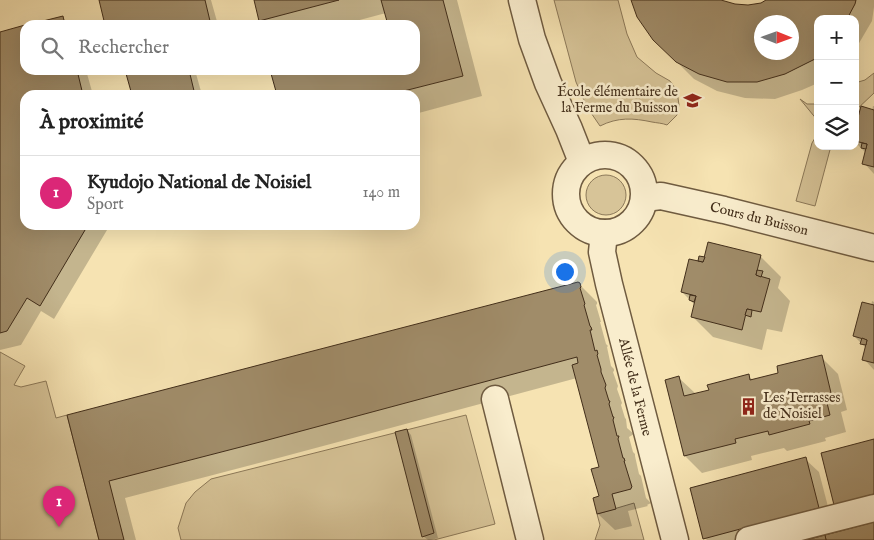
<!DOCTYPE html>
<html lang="fr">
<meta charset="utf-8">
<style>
:root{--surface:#fff;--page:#f2f2f2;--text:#222;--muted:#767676;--line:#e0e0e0;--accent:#db2777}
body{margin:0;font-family:"IM FELL English",serif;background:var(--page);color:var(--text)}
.controls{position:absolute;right:15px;top:15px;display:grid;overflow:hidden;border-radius:10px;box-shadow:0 5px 20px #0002}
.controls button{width:45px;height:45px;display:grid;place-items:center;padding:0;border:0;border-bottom:1px solid var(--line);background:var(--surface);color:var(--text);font:25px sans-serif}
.compass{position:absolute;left:754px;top:15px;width:45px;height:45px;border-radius:50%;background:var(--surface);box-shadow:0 5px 20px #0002;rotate:91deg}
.you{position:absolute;left:564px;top:271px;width:18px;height:18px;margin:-12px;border:4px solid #fff;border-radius:50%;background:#1a73e8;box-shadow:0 0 0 8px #1a73e833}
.badge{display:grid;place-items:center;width:32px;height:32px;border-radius:50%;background:var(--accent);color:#fff;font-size:16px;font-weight:700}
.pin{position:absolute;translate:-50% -41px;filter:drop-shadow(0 1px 2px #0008)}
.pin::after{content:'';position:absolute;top:26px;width:18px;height:15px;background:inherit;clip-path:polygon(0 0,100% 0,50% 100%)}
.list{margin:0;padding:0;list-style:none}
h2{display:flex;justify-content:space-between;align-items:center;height:65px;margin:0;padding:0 20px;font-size:21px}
h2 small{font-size:16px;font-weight:400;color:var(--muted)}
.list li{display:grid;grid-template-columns:32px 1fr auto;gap:15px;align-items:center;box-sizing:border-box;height:75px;padding:0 20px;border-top:1px solid var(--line)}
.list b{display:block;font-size:19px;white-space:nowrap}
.list p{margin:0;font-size:16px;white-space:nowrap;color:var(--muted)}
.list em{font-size:16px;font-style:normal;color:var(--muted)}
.icon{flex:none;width:28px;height:28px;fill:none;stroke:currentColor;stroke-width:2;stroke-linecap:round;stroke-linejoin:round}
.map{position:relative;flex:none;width:874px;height:540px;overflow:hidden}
.search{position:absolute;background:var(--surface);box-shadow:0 5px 20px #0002;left:20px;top:20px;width:400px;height:55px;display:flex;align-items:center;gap:12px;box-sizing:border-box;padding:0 18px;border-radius:15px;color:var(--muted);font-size:19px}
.panel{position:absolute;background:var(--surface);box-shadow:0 5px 20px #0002;left:20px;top:90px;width:400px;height:140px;border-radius:15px}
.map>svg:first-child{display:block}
.green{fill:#d7c498;stroke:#8c7959}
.shadow{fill:#0003;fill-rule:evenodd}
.building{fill:#a08c69;stroke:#422e1a;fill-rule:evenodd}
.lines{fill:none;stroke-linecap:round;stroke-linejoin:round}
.minor-casing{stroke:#6f5b40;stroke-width:29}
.minor{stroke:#f9edcd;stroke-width:26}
.labels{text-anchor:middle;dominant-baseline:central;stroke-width:5;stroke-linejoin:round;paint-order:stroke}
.poi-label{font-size:14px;fill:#422e1a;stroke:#f9edcd;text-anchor:end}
.street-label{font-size:14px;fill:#422e1a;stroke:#f9edcd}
</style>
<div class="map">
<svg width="874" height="540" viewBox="0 0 874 540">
<rect width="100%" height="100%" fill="#f6e3b2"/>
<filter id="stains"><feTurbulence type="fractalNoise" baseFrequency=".004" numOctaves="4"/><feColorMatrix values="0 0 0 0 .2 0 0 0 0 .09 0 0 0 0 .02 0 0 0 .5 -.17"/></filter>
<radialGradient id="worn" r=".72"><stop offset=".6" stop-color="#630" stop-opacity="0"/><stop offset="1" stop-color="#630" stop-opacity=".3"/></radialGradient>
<!-- green -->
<g class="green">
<path d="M554 0H618L627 34 637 57 656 73 670 81 677 91 679 105 677 115 667 125C662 123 657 123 652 122 633 118 618 117 600 126L587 107 576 82Z"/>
<path d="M874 73V93L855 111V83L865 80Z"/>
<path d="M800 99 807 104H818V121Z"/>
<path d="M818 133V146H831L815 206 796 201 812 143Z"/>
<circle cx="606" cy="195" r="20"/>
<path d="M0 352 25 366 14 385 21 387 46 381 56 418 67 415 99 540H0Z"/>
<path d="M466 415 495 524 434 540H181L178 528 186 503 195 492 211 479Z"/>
<path d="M634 503 644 540H595L600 525 597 514Z"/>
</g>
<!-- shadow -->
<g class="shadow">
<path d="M100 0H211L218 25H107Z"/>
<path d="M255 0H457L482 96 415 114V95H278L275 70H415V25H389L386 13 341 25H265L260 20Z"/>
<path d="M632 0H719L735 5 748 6 762 4 769 0H874V7L872 21 855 50V19H818V83L802 90 775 99 745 98 717 91 694 79 654 39ZM762 22H792V52H762Z"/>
<path d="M62 17 70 25H32Z"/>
<path d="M25 27V70H86L93 95H25V225H110L54 319 41 311 21 345 0 350V33Z"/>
<path d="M127 70H195L202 95H133Z"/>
<path d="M873 106H874V174L864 163 866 153 855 142V134L872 111Z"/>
<path d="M760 256 781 277 778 288 790 301 782 332 767 329 762 350 713 337 692 316 695 305 682 292 699 263Z"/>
<path d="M579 284 597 302V304L596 305 601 322H600L606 344 608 346 607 347 611 366 614 369V371L613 372 618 386 617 389 622 403 621 405 625 418 626 419 627 428 634 434 629 437 633 452 635 454V456L639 474 641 476 646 498 651 503 647 505 648 506 628 511 632 526 615 530 598 514 600 497V468L577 378 282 457 125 498 136 540H101L69 416Z"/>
<path d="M872 301 874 302V370L864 359 866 348 854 336 871 306Z"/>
<path d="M821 357 838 374 847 410 841 412 846 432 825 438 826 441 787 451 784 448 751 456 752 460 702 473 685 456 666 381 679 378 696 394 710 391 748 376 753 380 780 374Z"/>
<path d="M407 430 411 435 438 538 431 540H428L423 536Z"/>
<path d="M805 459 819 472 832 522 763 540H707L705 538Z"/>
</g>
<!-- building -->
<g class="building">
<path d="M99 0H205L210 21 194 25H105Z"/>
<path d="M254 0H339L259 21Z"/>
<path d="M381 0H443L463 76 388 95H277L270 70H415V25H388Z"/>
<path d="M631 0H721L735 4 748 5 761 3 766 0H856L855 4 847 19H818V56L815 59 785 74 757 82H727L699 74 676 62 653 40 637 17ZM762 22H792V52H762Z"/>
<path d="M63 16 65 25H27Z"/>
<path d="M25 25V70H77L83 95H25V225H88L40 306 27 298 7 331 0 333V32Z"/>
<path d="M125 70H189L195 95H132Z"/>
<path d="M861 106 874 110V167L862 164 867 144 855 141V129Z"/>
<path d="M862 143 867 144 866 149 861 148Z"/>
<path d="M708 242 761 255 756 275 770 279 761 312 747 309 742 330 691 317 696 296 681 292 689 259 703 262Z"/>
<path d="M699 256 705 257 703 262 698 261Z"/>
<path d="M757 270 763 271 761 277 756 275Z"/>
<path d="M578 282 580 283 581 287 580 288 585 304 584 305 590 326 591 327 592 330H590L595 351 597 350 598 354 597 355 601 369V372L606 385 605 388 609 401H610L609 404 613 417H614L613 420 617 436H619L618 439 623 458H624L625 461H624L632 487 631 488V489L612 494 616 509 597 514 593 498 599 496 591 469 599 467 572 365 578 363 577 357 264 441 109 481 124 540H99L67 415Z"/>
<path d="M690 295 696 296 694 302 689 300Z"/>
<path d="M862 302 874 305V363L862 360 867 340 853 336Z"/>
<path d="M747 309 752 310 751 317 745 315Z"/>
<path d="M862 338 867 340 866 345 860 344Z"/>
<path d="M822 355 831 393 825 395 830 415 809 421 810 424 769 435 768 431 735 439 736 443 684 456 665 380 679 376 684 396 709 390 707 385 749 374 750 380 778 373 777 366Z"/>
<path d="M407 429 434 533 422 537 395 432Z"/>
<path d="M874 439V494L834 505 821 453Z"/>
<path d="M806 457 819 508 703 539 690 488Z"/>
<path d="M874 522V540H826L825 535Z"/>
<path d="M825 535 826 540H806Z"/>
</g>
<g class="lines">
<defs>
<g id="minor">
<path d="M522 0 532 39 548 83 569 129 582 162"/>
<circle cx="605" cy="194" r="39"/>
<path d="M644 198 661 196 724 210 874 248"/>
<path d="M604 233 602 252 609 284 675 540"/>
<path d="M495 399 530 540"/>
<path d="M749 540 874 508"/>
</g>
</defs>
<!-- minor casing -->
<use href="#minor" class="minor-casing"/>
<!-- minor -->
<use href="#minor" class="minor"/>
</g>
<!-- icons -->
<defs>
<symbol id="school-bare" viewBox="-9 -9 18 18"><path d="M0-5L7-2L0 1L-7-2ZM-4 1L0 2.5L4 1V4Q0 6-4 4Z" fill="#8f2418" stroke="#f9edcd" stroke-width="2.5" paint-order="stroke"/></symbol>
<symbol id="building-bare" viewBox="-9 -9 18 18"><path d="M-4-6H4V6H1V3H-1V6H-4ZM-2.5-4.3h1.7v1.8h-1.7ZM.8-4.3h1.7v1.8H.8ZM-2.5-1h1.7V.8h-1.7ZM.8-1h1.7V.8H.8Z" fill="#8f2418" stroke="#f9edcd" stroke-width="2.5" paint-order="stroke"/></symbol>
</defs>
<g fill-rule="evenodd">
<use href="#school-bare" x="680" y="88" width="25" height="25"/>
<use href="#building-bare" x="736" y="394" width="25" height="25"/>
</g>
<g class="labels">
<!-- poi labels -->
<g class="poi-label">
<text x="678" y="92">École élémentaire de<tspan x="678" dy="16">la Ferme du Buisson</tspan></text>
<text x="763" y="398" text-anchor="start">Les Terrasses<tspan x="763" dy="16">de Noisiel</tspan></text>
</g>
<!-- street labels -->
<g class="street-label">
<text transform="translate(759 219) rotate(14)">Cours du Buisson</text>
<text transform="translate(635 387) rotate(76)">Allée de la Ferme</text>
</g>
</g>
<rect width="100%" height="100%" filter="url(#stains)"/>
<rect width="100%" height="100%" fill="url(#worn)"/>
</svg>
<div class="controls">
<button>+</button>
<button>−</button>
<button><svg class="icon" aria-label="layers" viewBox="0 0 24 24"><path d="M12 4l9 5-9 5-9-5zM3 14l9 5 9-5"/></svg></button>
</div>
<svg class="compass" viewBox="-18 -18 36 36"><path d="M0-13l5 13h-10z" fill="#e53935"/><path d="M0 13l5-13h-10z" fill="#767676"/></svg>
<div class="you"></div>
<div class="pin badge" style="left:59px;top:527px">1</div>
<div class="search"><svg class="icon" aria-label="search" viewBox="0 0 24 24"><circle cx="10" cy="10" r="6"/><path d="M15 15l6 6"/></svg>Rechercher</div>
<section class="panel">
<h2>À proximité<small></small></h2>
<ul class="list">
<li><span class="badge">1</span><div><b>Kyudojo National de Noisiel</b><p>Sport</p></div><em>140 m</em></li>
</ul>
</section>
</div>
